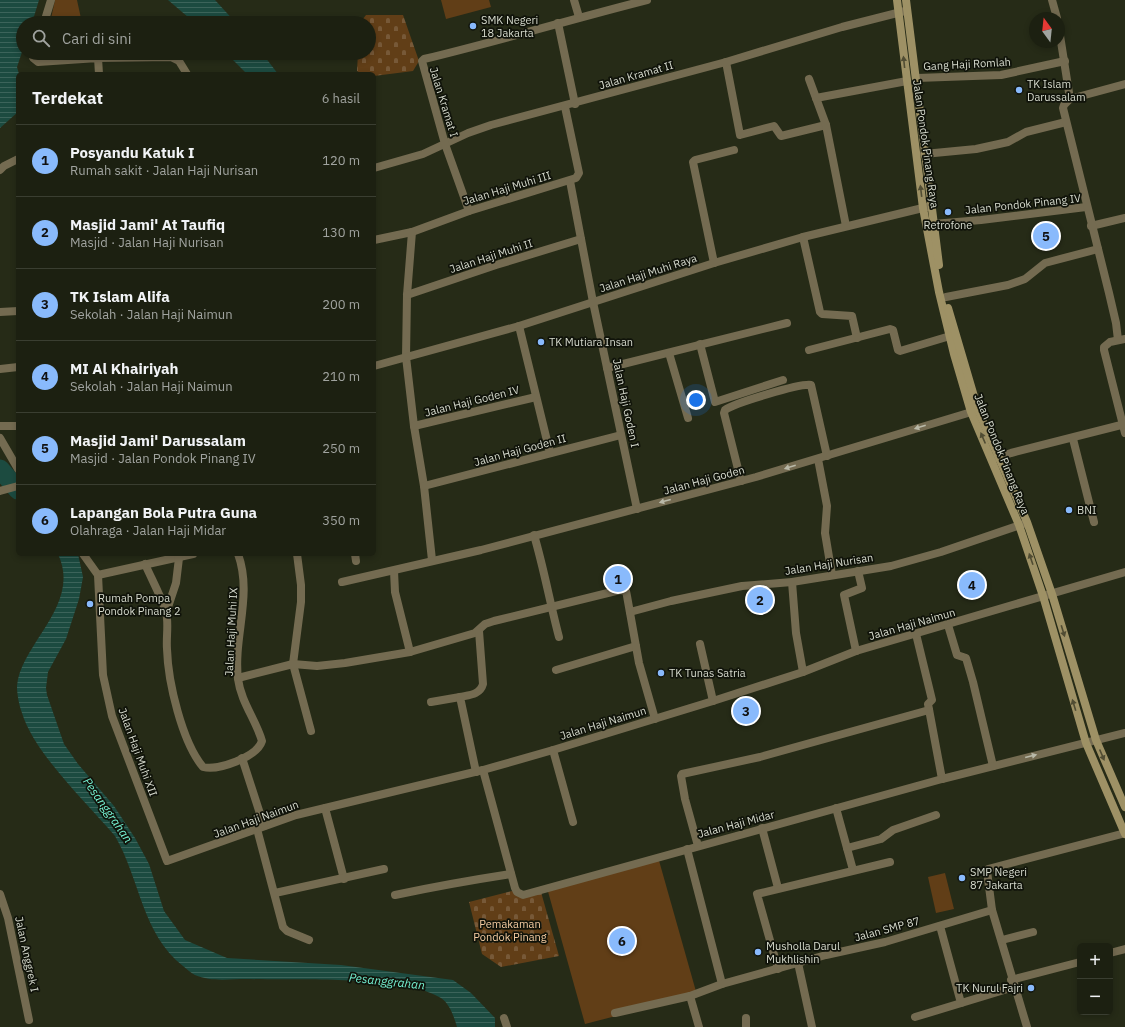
<!DOCTYPE html>
<html lang="id">
<meta charset="utf-8">
<style>
:root{--surface:#1c2011;--page:#25281a;--text:#f1f3f6;--muted:#a0a39f;--line:#3a3e31;--accent:#89bafc}
body{margin:0;font-family:"IBM Plex Sans",sans-serif;background:var(--page);color:var(--text)}
.controls{position:absolute;right:12px;bottom:12px;display:grid;overflow:hidden;border-radius:6px;box-shadow:0 2px 6px #0003}
.controls button{width:36px;height:36px;display:grid;place-items:center;padding:0;border:0;border-bottom:1px solid var(--line);background:var(--surface);color:var(--text);font:20px sans-serif}
.compass{position:absolute;left:1029px;top:12px;width:36px;height:36px;border-radius:50%;background:var(--surface);box-shadow:0 2px 6px #0003;rotate:345deg}
.you{position:absolute;left:696px;top:400px;width:14px;height:14px;margin:-10px;border:3px solid #fff;border-radius:50%;background:#1a73e8;box-shadow:0 0 0 6px #1a73e833}
.badge{display:grid;place-items:center;width:26px;height:26px;border-radius:50%;background:var(--accent);color:#111;font-size:13px;font-weight:700}
.pin{position:absolute;translate:-50% -50%;border:2px solid #fff;box-shadow:0 1px 4px #0006}
.list{margin:0;padding:0;list-style:none}
h2{display:flex;justify-content:space-between;align-items:center;height:52px;margin:0;padding:0 16px;font-size:17px}
h2 small{font-size:13px;font-weight:400;color:var(--muted)}
.list li{display:grid;grid-template-columns:26px 1fr auto;gap:12px;align-items:center;box-sizing:border-box;height:72px;padding:0 16px;border-top:1px solid var(--line)}
.list b{display:block;font-size:15px;white-space:nowrap}
.list p{margin:0;font-size:13px;white-space:nowrap;color:var(--muted)}
.list em{font-size:13px;font-style:normal;color:var(--muted)}
.icon{flex:none;width:22px;height:22px;fill:none;stroke:currentColor;stroke-width:2;stroke-linecap:round;stroke-linejoin:round}
.map{position:relative;flex:none;width:1125px;height:1027px;overflow:hidden}
.search{position:absolute;background:var(--surface);box-shadow:0 2px 6px #0003;left:16px;top:16px;width:360px;height:44px;display:flex;align-items:center;gap:10px;box-sizing:border-box;padding:0 14px;border-radius:22px;color:var(--muted);font-size:15px}
.panel{position:absolute;background:var(--surface);box-shadow:0 2px 6px #0003;left:16px;top:72px;width:360px;height:484px;border-radius:6px}
.map>svg:first-child{display:block}
.cemetery{fill:url(#cemetery-stones)}
.green{fill:#613e17}
.water{fill:url(#water-rules)}
.lines{fill:none;stroke-linecap:round;stroke-linejoin:round}
.river{stroke:#1c4b40;stroke-width:19}
.minor{stroke:#746b51;stroke-width:8}
.tertiary{stroke:#746b51;stroke-width:8}
.secondary{stroke:#9e9165;stroke-width:8}
.oneway{fill:#504c33}
.oneway2{fill:#b9b9a8}
.poi-dot{fill:#89bafc;stroke:#10130a;stroke-width:1.5}
.labels{text-anchor:middle;dominant-baseline:central;stroke-width:3.5;stroke-linejoin:round;paint-order:stroke}
.poi-label{font-size:11px;fill:#d7dbce;stroke:#10130a;text-anchor:start}
.street-label{font-size:11px;fill:#d7dbce;stroke:#10130a}
.park-label{font-size:11px;fill:#f6cca2;stroke:#10130a}
.water-label{font-size:12px;font-style:italic;fill:#75f1d2;stroke:#10130a}
</style>
<div class="map">
<svg width="1125" height="1027" viewBox="0 0 1125 1027">
<defs>
<pattern id="cemetery-stones" width="16" height="16" patternUnits="userSpaceOnUse"><rect width="16" height="16" fill="#613e17"/><path d="M2 7V4a2 2 0 0 1 4 0v3zM10 15v-3a2 2 0 0 1 4 0v3z" fill="#775938"/></pattern>
<pattern id="water-rules" width="6" height="5" patternUnits="userSpaceOnUse"><rect width="6" height="5" fill="#1c4b40"/><path d="M0 2.5h6" fill="none" stroke="#3c645a"/></pattern>
</defs>
<rect width="100%" height="100%" fill="#262b17"/>
<!-- cemetery -->
<g class="cemetery">
<path d="M366 15H403L419 61 413 71 374 76V74H362L357 71 358 53H369V23H360Z"/>
<path d="M512 891 523 898 541 892 559 956 501 967 482 954 469 902Z"/>
</g>
<!-- green -->
<g class="green">
<path d="M55 0H77L82 23H50Z"/>
<path d="M441 0H489L491 7 446 19Z"/>
<path d="M658 857 697 995 585 1024 547 888Z"/>
<path d="M945 873 954 909 936 913 928 877Z"/>
</g>
<!-- water -->
<g class="water">
<path d="M0 0H39L32 23H23V49L17 67 19 74 18 112 0 128Z"/>
<path d="M168 0H215L236 23H195Z"/>
<path d="M226 53H262L278 74H247Z"/>
<path d="M58 554H78L83 577 79 599 66 639 48 672 46 688 47 695 64 744 78 764 114 806 135 838 149 864 164 911 185 940 227 958 341 965 453 980 471 993 495 1018V1027H457C454 1017 450 1004 441 998 406 975 291 980 246 979 229 979 211 982 195 975 191 973 187 969 183 966 142 934 140 879 115 836 87 803 34 753 22 713 19 705 17 694 17 686 21 643 82 605 58 554Z"/>
</g>
<g class="lines">
<!-- river -->
<path class="river" d="M0 469 18 490"/>
<!-- minor -->
<g class="minor">
<path d="M574 0 579 17"/>
<path d="M1052 0 1057 18"/>
<path d="M44 23 51 0"/>
<path d="M558 23 575 104"/>
<path d="M1059 29 1070 99"/>
<path d="M34 53 33 58 38 62 98 58 99 74"/>
<path d="M98 58 171 57 179 61 187 74"/>
<path d="M726 62 740 135 774 126 781 136 826 125"/>
<path d="M917 78 1001 75 1065 61"/>
<path d="M809 79 826 125 846 226"/>
<path d="M816 98 907 81"/>
<path d="M924 154 976 149 1008 142 1026 132 1066 122"/>
<path d="M374 168 423 154 468 133 491 125 726 62 842 27 905 11"/>
<path d="M0 170 4 166 18 159"/>
<path d="M570 181 593 302 637 509"/>
<path d="M469 211 445 144 422 61 424 59C499 41 572 19 647 0"/>
<path d="M933 224 981 220 1086 207"/>
<path d="M1091 226 1125 218"/>
<path d="M412 232 407 295 406 357 414 426 424 486 432 560"/>
<path d="M803 237 820 312 822 314 852 316 857 338"/>
<path d="M374 240 412 232 469 211 576 178 579 173 565 107"/>
<path d="M714 263 693 162 695 160 734 150"/>
<path d="M407 295 496 265 581 239"/>
<path d="M946 297 1008 285 1025 279 1045 263 1098 249"/>
<path d="M0 312 18 311"/>
<path d="M519 326 550 453"/>
<path d="M1125 339 1110 342 1104 347V350L1125 433"/>
<path d="M1118 340 1116 323 1109 293 1063 108 1064 105 1070 99 1125 84"/>
<path d="M700 344 715 402 783 380"/>
<path d="M809 350 890 329 893 330 898 350 900 351 950 336"/>
<path d="M669 353 688 418"/>
<path d="M607 368 787 323"/>
<path d="M0 369 18 367"/>
<path d="M0 426H18"/>
<path d="M414 426 536 397"/>
<path d="M0 438 18 469"/>
<path d="M1073 439 1094 522"/>
<path d="M818 459 827 506 825 533 832 575"/>
<path d="M993 459 1011 453 1125 424"/>
<path d="M741 481 724 413 725 410C734 403 801 383 811 385L827 456"/>
<path d="M424 486 621 435"/>
<path d="M534 535C544 569 550 603 559 637"/>
<path d="M83 554 98 575 103 675 112 716 167 861 296 815 483 770 553 750 713 701 803 672 856 651 1125 572"/>
<path d="M297 554 301 585V602L293 664 311 731"/>
<path d="M355 554 356 561"/>
<path d="M145 564C152 580 161 596 166 612 169 623 166 637 167 649 168 682 182 742 203 767 218 771 257 757 262 741 256 720 241 702 238 679 233 637 253 595 238 554"/>
<path d="M394 571 395 592 410 652"/>
<path d="M98 575 193 554"/>
<path d="M342 582 481 550 756 477 978 410"/>
<path d="M792 582 796 633 803 672"/>
<path d="M630 612 671 601 742 586 792 582 891 566 941 552 1026 523"/>
<path d="M166 613 176 583 179 558 178 554"/>
<path d="M948 625 957 655 966 658 973 682 993 766"/>
<path d="M916 634 932 700 928 704 942 779"/>
<path d="M700 644 713 701"/>
<path d="M856 651 844 595 862 588 858 571"/>
<path d="M556 670 636 646"/>
<path d="M238 678 293 664 317 666 345 663 410 652 475 633 485 624 494 621 620 590 626 591 627 596 639 663 655 719"/>
<path d="M431 702 460 697"/>
<path d="M553 750 573 822"/>
<path d="M242 758 264 826"/>
<path d="M483 770 515 888 517 892 523 895 942 779 1125 733"/>
<path d="M476 772 460 697C469 695 480 695 483 684L479 631"/>
<path d="M325 808 344 879"/>
<path d="M836 808 853 870"/>
<path d="M762 828 778 888"/>
<path d="M257 829 283 927 287 931 309 940"/>
<path d="M698 846 685 799 681 776 682 774 760 757 929 710"/>
<path d="M847 848 881 839 893 830 936 815"/>
<path d="M687 849 722 984"/>
<path d="M275 893 384 869"/>
<path d="M0 894 8 918 29 1020"/>
<path d="M395 895C433 887 472 880 511 874"/>
<path d="M992 910 1027 1027"/>
<path d="M940 926 961 1003"/>
<path d="M1002 940 1033 932"/>
<path d="M1110 953 1125 949"/>
<path d="M798 963 812 1027"/>
<path d="M778 969 757 894 890 862"/>
<path d="M1011 980 1080 962"/>
<path d="M690 996 699 1027"/>
<path d="M615 1013 690 996 722 984 826 955 885 942 992 910 987 871 988 869 1125 833"/>
<path d="M915 1017 1014 987"/>
<path d="M504 1018 507 1027"/>
<path d="M746 1018V1027"/>
</g>
<!-- tertiary -->
<g class="tertiary">
<path d="M374 366 519 326 714 263 803 237 931 206"/>
<path d="M0 491 18 486"/>
</g>
<!-- secondary -->
<g class="secondary">
<path d="M897 0 923 208 939 292 954 354 971 412 1019 525 1043 596 1086 743 1125 834"/>
<path d="M906 0 939 265"/>
<path d="M948 308 978 410 1027 522 1052 594 1096 740 1125 807"/>
</g>
</g>
<!-- one-way arrows -->
<defs><path id="oneway-solid" d="M-6-.8H1V-3.2L6.5 0L1 3.2V.8H-6Z"/></defs>
<g class="oneway">
<use href="#oneway-solid" transform="translate(904 62) rotate(-96)"/>
<use href="#oneway-solid" transform="translate(921 191) rotate(-97)"/>
<use href="#oneway-solid" transform="translate(983 438) rotate(-113)"/>
<use href="#oneway-solid" transform="translate(1031 559) rotate(-109)"/>
<use href="#oneway-solid" transform="translate(1063 631) rotate(73)"/>
<use href="#oneway-solid" transform="translate(1074 705) rotate(-107)"/>
<use href="#oneway-solid" transform="translate(1102 755) rotate(67)"/>
</g>
<g class="oneway2">
<use href="#oneway-solid" transform="translate(920 427) rotate(163)"/>
<use href="#oneway-solid" transform="translate(790 467) rotate(163)"/>
<use href="#oneway-solid" transform="translate(665 501) rotate(165)"/>
<use href="#oneway-solid" transform="translate(1031 756) rotate(-14)"/>
</g>
<!-- markers -->
<g class="poi-dot">
<circle cx="473" cy="26" r="4"/>
<circle cx="1019" cy="90" r="4"/>
<circle cx="948" cy="212" r="4"/>
<circle cx="541" cy="342" r="4"/>
<circle cx="1069" cy="510" r="4"/>
<circle cx="90" cy="604" r="4"/>
<circle cx="661" cy="673" r="4"/>
<circle cx="962" cy="878" r="4"/>
<circle cx="758" cy="952" r="4"/>
<circle cx="1031" cy="988" r="4"/>
</g>
<g class="labels">
<!-- poi labels -->
<g class="poi-label">
<text x="481" y="20">SMK Negeri<tspan x="481" dy="13">18 Jakarta</tspan></text>
<text x="1027" y="84">TK Islam<tspan x="1027" dy="13">Darussalam</tspan></text>
<text x="948" y="225" text-anchor="middle">Retrofone</text>
<text x="549" y="342">TK Mutiara Insan</text>
<text x="1077" y="510">BNI</text>
<text x="98" y="598">Rumah Pompa<tspan x="98" dy="13">Pondok Pinang 2</tspan></text>
<text x="669" y="673">TK Tunas Satria</text>
<text x="970" y="872">SMP Negeri<tspan x="970" dy="13">87 Jakarta</tspan></text>
<text x="766" y="946">Musholla Darul<tspan x="766" dy="13">Mukhlishin</tspan></text>
<text x="1023" y="988" text-anchor="end">TK Nurul Fajri</text>
</g>
<!-- street labels -->
<g class="street-label">
<text transform="translate(967 64) rotate(-3)">Gang Haji Romlah</text>
<text transform="translate(636 75) rotate(-16)">Jalan Kramat II</text>
<text transform="translate(444 102) rotate(73)">Jalan Kramat I</text>
<text transform="translate(926 144) rotate(82)">Jalan Pondok Pinang Raya</text>
<text transform="translate(507 188) rotate(-17)">Jalan Haji Muhi III</text>
<text transform="translate(1023 204) rotate(-6)">Jalan Pondok Pinang IV</text>
<text transform="translate(491 256) rotate(-18)">Jalan Haji Muhi II</text>
<text transform="translate(648 273) rotate(-18)">Jalan Haji Muhi Raya</text>
<text transform="translate(472 401) rotate(-14)">Jalan Haji Goden IV</text>
<text transform="translate(626 403) rotate(78)">Jalan Haji Goden I</text>
<text transform="translate(520 450) rotate(-15)">Jalan Haji Goden II</text>
<text transform="translate(1002 454) rotate(68)">Jalan Pondok Pinang Raya</text>
<text transform="translate(704 480) rotate(-15)">Jalan Haji Goden</text>
<text transform="translate(829 564) rotate(-9)">Jalan Haji Nurisan</text>
<text transform="translate(912 624) rotate(-16)">Jalan Haji Naimun</text>
<text transform="translate(231 632) rotate(-87)">Jalan Haji Muhi IX</text>
<text transform="translate(603 723) rotate(-17)">Jalan Haji Naimun</text>
<text transform="translate(138 752) rotate(70)">Jalan Haji Muhi XII</text>
<text transform="translate(256 819) rotate(-20)">Jalan Haji Naimun</text>
<text transform="translate(736 824) rotate(-15)">Jalan Haji Midar</text>
<text transform="translate(887 929) rotate(-15)">Jalan SMP 87</text>
<text transform="translate(27 954) rotate(78)">Jalan Anggrek I</text>
</g>
<!-- park labels -->
<g class="park-label">
<text x="510" y="924">Pemakaman<tspan x="510" dy="13">Pondok Pinang</tspan></text>
</g>
<!-- water labels -->
<g class="water-label">
<text transform="translate(108 810) rotate(55)">Pesanggrahan</text>
<text transform="translate(387 981) rotate(6)">Pesanggrahan</text>
</g>
</g>
</svg>
<div class="controls">
<button>+</button>
<button>−</button>
</div>
<svg class="compass" viewBox="-18 -18 36 36"><path d="M0-13l5 13h-10z" fill="#e53935"/><path d="M0 13l5-13h-10z" fill="#a0a39f"/></svg>
<div class="you"></div>
<div class="pin badge" style="left:618px;top:579px">1</div>
<div class="pin badge" style="left:760px;top:600px">2</div>
<div class="pin badge" style="left:746px;top:711px">3</div>
<div class="pin badge" style="left:972px;top:585px">4</div>
<div class="pin badge" style="left:1046px;top:236px">5</div>
<div class="pin badge" style="left:622px;top:941px">6</div>
<div class="search"><svg class="icon" aria-label="search" viewBox="0 0 24 24"><circle cx="10" cy="10" r="6"/><path d="M15 15l6 6"/></svg>Cari di sini</div>
<section class="panel">
<h2>Terdekat<small>6 hasil</small></h2>
<ul class="list">
<li><span class="badge">1</span><div><b>Posyandu Katuk I</b><p>Rumah sakit · Jalan Haji Nurisan</p></div><em>120 m</em></li>
<li><span class="badge">2</span><div><b>Masjid Jami' At Taufiq</b><p>Masjid · Jalan Haji Nurisan</p></div><em>130 m</em></li>
<li><span class="badge">3</span><div><b>TK Islam Alifa</b><p>Sekolah · Jalan Haji Naimun</p></div><em>200 m</em></li>
<li><span class="badge">4</span><div><b>MI Al Khairiyah</b><p>Sekolah · Jalan Haji Naimun</p></div><em>210 m</em></li>
<li><span class="badge">5</span><div><b>Masjid Jami' Darussalam</b><p>Masjid · Jalan Pondok Pinang IV</p></div><em>250 m</em></li>
<li><span class="badge">6</span><div><b>Lapangan Bola Putra Guna</b><p>Olahraga · Jalan Haji Midar</p></div><em>350 m</em></li>
</ul>
</section>
</div>
